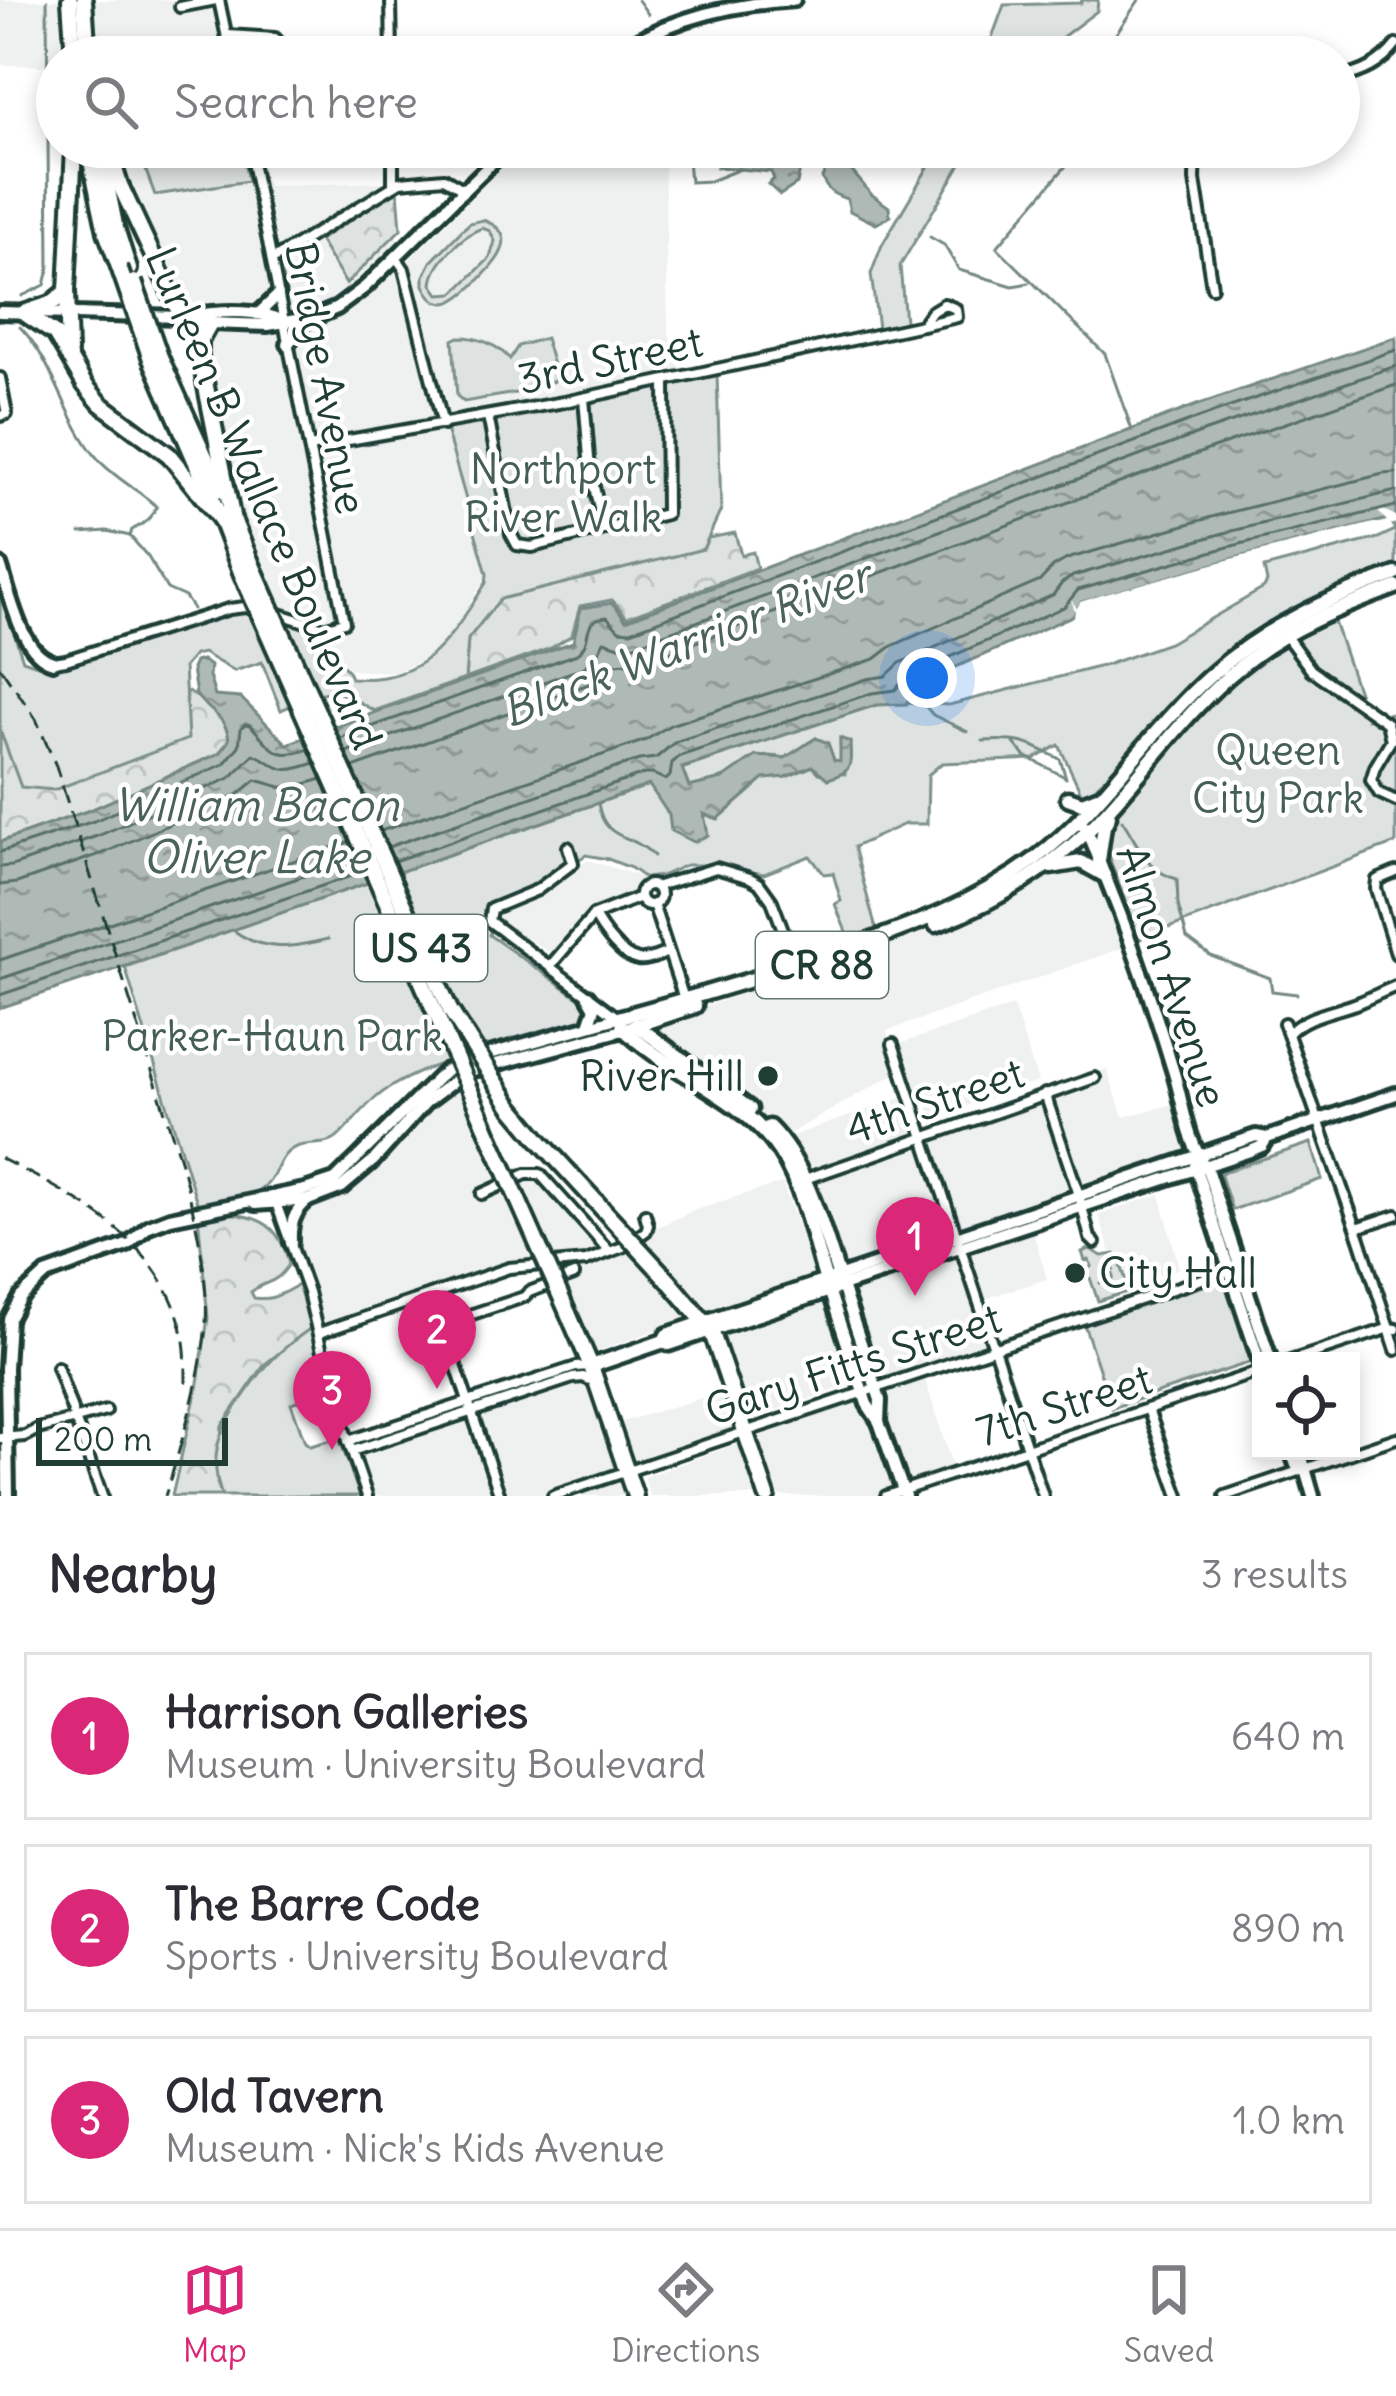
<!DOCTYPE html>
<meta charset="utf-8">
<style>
:root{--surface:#fff;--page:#f7f7f7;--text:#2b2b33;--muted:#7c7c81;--line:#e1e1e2;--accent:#db2777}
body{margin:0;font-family:Delius,sans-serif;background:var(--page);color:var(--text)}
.controls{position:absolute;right:36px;bottom:36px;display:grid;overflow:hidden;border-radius:0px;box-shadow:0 6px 18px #0003}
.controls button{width:108px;height:108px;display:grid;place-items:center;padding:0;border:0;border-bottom:3px solid var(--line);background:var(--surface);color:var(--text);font:60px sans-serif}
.scale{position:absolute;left:36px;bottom:30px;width:192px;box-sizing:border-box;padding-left:12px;border:6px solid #1f3d34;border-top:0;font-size:33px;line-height:42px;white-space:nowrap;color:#1f3d34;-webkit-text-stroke:9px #fff;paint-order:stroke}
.you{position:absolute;left:927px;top:678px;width:42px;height:42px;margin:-30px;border:9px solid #fff;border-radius:50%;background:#1a73e8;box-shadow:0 0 0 18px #1a73e833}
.badge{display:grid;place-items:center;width:78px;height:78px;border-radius:50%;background:var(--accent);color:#fff;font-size:39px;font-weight:700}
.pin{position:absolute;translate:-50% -99px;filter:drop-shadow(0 3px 6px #0008)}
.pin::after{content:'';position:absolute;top:63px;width:42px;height:36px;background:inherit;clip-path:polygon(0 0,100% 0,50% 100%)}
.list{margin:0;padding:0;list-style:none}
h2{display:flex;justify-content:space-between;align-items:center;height:156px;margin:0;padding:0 48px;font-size:51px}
h2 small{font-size:39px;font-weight:400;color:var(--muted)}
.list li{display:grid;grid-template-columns:78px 1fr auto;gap:36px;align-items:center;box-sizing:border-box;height:168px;margin:0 24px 24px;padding:0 24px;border:3px solid var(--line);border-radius:0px}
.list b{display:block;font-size:45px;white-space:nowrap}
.list p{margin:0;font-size:39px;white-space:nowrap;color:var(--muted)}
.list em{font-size:39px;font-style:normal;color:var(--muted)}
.icon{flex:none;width:66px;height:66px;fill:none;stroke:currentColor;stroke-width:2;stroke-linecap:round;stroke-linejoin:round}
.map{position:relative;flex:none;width:1396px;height:1496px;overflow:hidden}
.search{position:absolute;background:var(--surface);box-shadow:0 6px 18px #0003;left:36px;right:36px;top:36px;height:132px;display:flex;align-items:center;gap:30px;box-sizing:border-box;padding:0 42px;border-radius:66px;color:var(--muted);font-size:45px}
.sheet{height:732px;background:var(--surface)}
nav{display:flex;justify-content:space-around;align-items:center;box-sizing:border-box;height:168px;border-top:3px solid var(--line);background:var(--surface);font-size:33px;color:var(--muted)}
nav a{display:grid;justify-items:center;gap:6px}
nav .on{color:var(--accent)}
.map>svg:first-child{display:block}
.built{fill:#eef1f0}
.forest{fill:url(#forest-crowns);stroke:#7e908b;stroke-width:3}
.park{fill:#dee3e2;stroke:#7e908b;stroke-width:3;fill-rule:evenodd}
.water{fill:url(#water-ripples);stroke:#758883;stroke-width:3}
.pier{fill:#fff}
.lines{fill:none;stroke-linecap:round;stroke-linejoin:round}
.shore{stroke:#596f68;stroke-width:3}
.stream{stroke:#758883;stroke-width:3}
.minor-casing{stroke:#1f3d34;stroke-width:16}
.secondary-casing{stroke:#1f3d34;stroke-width:20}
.primary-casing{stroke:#1f3d34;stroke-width:21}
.trunk-casing{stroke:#1f3d34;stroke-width:22}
.minor{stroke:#fff;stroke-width:8}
.secondary{stroke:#fff;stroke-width:10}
.primary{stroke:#fff;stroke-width:12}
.trunk{stroke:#fff;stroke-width:14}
.rail{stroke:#1f3d34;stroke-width:3;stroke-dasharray:18 9;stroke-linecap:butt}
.trunk-bridge-casing{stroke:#1f3d34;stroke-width:22;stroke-linecap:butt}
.trunk-bridge{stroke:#fff;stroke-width:14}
.poi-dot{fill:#1f3d34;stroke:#fff;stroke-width:4.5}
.labels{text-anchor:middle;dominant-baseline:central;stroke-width:9;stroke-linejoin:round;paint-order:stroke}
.shield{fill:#fff;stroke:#627771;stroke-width:3}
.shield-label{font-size:39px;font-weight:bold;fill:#1f3d34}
.street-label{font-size:42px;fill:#1f3d34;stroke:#fff}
.park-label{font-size:42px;fill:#455e57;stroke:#fff}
.poi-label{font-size:42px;fill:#1f3d34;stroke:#fff;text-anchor:end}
.water-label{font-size:45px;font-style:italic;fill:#4a625b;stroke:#fff}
</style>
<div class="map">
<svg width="1396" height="1496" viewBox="0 0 1396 1496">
<defs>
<pattern id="forest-crowns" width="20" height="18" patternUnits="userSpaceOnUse" patternTransform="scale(3)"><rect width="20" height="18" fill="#dee3e2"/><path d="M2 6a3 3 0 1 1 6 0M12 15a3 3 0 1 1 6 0" fill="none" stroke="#bec4c2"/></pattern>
<pattern id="water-ripples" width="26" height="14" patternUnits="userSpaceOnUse" patternTransform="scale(3)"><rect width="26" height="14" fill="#afbab7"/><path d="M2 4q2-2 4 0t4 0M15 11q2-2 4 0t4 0" fill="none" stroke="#8e9896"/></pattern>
</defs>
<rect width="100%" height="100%" fill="#fff"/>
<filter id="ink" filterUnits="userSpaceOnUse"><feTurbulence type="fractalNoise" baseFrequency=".00833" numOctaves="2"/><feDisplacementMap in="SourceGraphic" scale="24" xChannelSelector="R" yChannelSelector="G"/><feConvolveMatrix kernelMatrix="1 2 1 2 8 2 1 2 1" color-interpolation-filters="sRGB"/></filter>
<g filter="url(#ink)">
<!-- built -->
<g class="built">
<path d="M0 0H224L237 57H57V66L0 65Z"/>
<path d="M109 147H258L267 186 383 182 446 429 487 574 460 621 437 653 396 672 350 670 324 636 280 605 240 535 213 375 110 155Z"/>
<path d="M523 147H664L668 329 681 371 452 418 445 414 409 260Z"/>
<path d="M588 860 645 878 634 897 592 922 560 959 489 914 532 899Z"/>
<path d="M1079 865 1094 872 1125 947 887 1031 896 1073 787 1135 657 1030 662 1021 971 917 1014 900 1064 868Z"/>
<path d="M1013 1006 1038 1082 932 1117 923 1091 916 1092 902 1043Z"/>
<path d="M1107 1069 1123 1117 1186 1101 1205 1173 1029 1219 1047 1279 984 1299 1001 1353 925 1379 953 1469 889 1489 891 1496H650L644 1477 872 1397 786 1138 910 1095 926 1130Z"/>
<path d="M459 1083 498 1180 521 1171 542 1172 607 1241 618 1246 696 1209 782 1183 817 1278 715 1309 592 1353 533 1259 335 1324 322 1321 296 1244V1220L309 1203 365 1173 439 1097Z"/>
<path d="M1160 1194 1179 1268 1128 1286 1118 1257 1110 1250 1099 1215Z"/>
<path d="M828 1302 856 1383 750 1419 724 1336Z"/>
<path d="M585 1383 623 1496H360L348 1459Z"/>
<path d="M721 1392 735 1429 634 1464 619 1423Z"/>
</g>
<!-- forest -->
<g class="forest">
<path d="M398 190 401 229 346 284 319 240Z"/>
<path d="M735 533 741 555 753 552 757 568 627 617 612 600 580 606 572 635 551 648 465 679 468 639 500 599 703 549 708 538Z"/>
<path d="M186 691C204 699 228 719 229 740L219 753 90 810 0 842V730L21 786 30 787 187 739Z"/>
<path d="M211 1211C253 1216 279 1218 289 1264 275 1286 267 1279 251 1292L254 1298C273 1301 283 1293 298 1285L311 1328 265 1364 222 1426 217 1483 222 1496H172L197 1389 208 1318 198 1215Z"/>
</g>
<!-- park -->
<g class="park">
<path d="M1082 0H1098L1097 11 1036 57H985L1004 5 1081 3Z"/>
<path d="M137 147H241L248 181 155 195Z"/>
<path d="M940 147H971L900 266 906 332 717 373 721 510 703 549 500 599 468 639 465 679 374 711C328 682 328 690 281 710L262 662 234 671 203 653 194 655 184 667 188 739 54 790 21 787 0 730V592L23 660 40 666 74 660 226 611C260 610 291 622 322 633L325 637 321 641 348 671 351 678C427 684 450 638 486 583L487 574 446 429 706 374 711 364 878 328 871 274 882 245Z"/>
<path d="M483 220C523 235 496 262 478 281 460 299 439 318 424 285V276L431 262 463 229 470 223ZM482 228 490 231 495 241 490 258 454 293 439 294 432 284C434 263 462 235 482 228Z"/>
<path d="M459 337C480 337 496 344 510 359L518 346 545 338 556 375 554 381 515 393 464 402 457 396 453 340Z"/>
<path d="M1396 517V570C1353 587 1306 601 1267 625 1194 669 1144 741 1084 799L1059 745 1034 759 942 763 928 775 927 824H905L854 847 879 940 853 949 835 904 841 901 833 873 824 874 810 856 764 874 714 865H686L661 876 645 878 631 868 608 859 586 855 534 887 490 903 484 916 491 930 489 935 588 1004 589 1021C530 1038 446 1055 394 1085 369 1099 359 1116 340 1135 328 1148 311 1141 296 1147 279 1154 279 1171 268 1183 256 1197 217 1203 198 1206L125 967 650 785 669 815 704 814 719 818 764 779 786 777 813 766 819 773 845 774 850 743 840 739 841 761H834L816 738 785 758C751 750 746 769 719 779 710 783 698 784 689 787L681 769 876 705 893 702 949 705 1106 665 1169 643 1264 588 1267 582 1264 568 1378 538 1395 530 1390 519Z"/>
<path d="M1332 616 1367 719 1396 712V843L1139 939 1111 863 1107 837 1116 801 1241 665Z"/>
<path d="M1311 1143 1322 1179 1232 1210 1220 1173Z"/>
<path d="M1090 1249 1102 1256 1115 1254 1118 1257 1130 1291 1098 1301 1087 1269 1092 1266 1089 1260 1085 1261 1082 1252Z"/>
<path d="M1225 1279 1251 1362 1112 1408 1084 1324Z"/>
<path d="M311 1328 326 1392 291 1403 305 1442 310 1446 339 1438 360 1496H222C207 1455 220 1430 243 1397 266 1364 278 1351 311 1328Z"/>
</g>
<!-- water -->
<g class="water">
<path d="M782 147H849L853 159 851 170 871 194 889 207 890 216 876 224 850 211 847 199C834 195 827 191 822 178L829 162 825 153 817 154 811 159H802L797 184 780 195 768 184 774 179 771 172 717 167 720 162 782 167 795 155 792 152 785 157 777 154Z"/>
<path d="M1396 337V517L1231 559 1081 602 1074 615 911 687 907 704 876 705 682 768 689 787 722 779 756 756 785 758 816 738 828 743 834 760 840 761V738L850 742C851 767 853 771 828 779L812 766 786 777 764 779 718 819 704 814 708 835 694 842 671 831 669 815 649 785 186 946 0 1008V842L90 810 220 753 229 740C228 718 208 711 196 695L192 669 195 662 202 660 210 666 209 676 215 696 241 698 287 744 573 642 581 608 613 603 626 620 1197 405Z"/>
</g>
<!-- pier -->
<path class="pier" d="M1379 508 1396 516V523L1104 601 1085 607 1078 619 1073 622 1075 611 1071 600 1077 608 1080 602 1102 595 1231 559 1373 523H1389L1379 513Z"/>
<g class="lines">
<!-- shore -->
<g class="shore">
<path d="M340 738 577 654C595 640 579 619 607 617L619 630 631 631 1201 417 1396 350"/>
<path d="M346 752 583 668 595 659 604 641 623 647 635 645 1206 431 1396 366"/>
<path d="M353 768 589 684 614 664 643 662 1213 448 1396 385"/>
<path d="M381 831 646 740 670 725 875 659 892 646 1040 581 1053 567 1067 559 1219 515 1383 474 1396 473"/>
<path d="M388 847 639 760 656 758 675 742 867 679 886 676 900 663 1053 595 1062 583 1073 576 1224 533 1396 491"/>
<path d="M0 852 94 821 224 764 239 746 241 728 245 724 250 725C273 748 274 761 309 749"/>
<path d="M394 861 644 774H653L666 780 670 776 672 763 680 756 872 693 895 690 907 676 1064 607 1078 590 1228 547 1396 506"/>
<path d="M0 867 12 866 100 835 230 778 254 754C284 768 277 776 315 763"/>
<path d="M0 885 17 883 106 852 239 794 256 780 288 789 322 779"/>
<path d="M0 960 349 842"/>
<path d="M0 979 357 858"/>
<path d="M0 995 363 872"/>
</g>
<!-- stream -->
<g class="stream">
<path d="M638 0 648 14"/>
<path d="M670 47 677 57"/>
<path d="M1112 57 1109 44 1139 0"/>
<path d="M687 147 690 182 710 181 740 169"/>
<path d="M1082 147 997 247 1105 354 1132 430"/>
<path d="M930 237 944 245 959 270 1013 286 1029 283"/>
<path d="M22 296 45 285 49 269 47 0"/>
<path d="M20 327C56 364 64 419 98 459 113 477 139 490 157 507L147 521 132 530 130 536 148 557 167 589 185 597 193 609"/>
<path d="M80 533 107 531 130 536"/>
<path d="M907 702 926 707 933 715 968 732"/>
<path d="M983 741C1021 739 1026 742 1060 759L1066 778"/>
<path d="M1014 743 1025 756 1065 777"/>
<path d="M598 803C604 843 632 832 654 856"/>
<path d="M1122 820C1139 845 1147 872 1177 879L1178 905 1187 938 1211 956 1270 978 1272 991 1297 994"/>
<path d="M233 930C264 953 292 948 328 939"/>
<path d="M1113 1264 1114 1270"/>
<path d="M1100 1283 1113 1280V1274"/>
</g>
<defs>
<g id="minor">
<path d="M219 0 231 57"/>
<path d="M391 0 392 57"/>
<path d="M180 7 216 0"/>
<path d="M227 35 275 38 282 46 284 57"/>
<path d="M1339 78C1363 73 1381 64 1396 45"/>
<path d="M249 147 344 622 324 628 274 612"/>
<path d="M393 147V184"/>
<path d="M1196 147 1195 180 1212 287"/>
<path d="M396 257 404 269 443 425"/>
<path d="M272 260 400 182 444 178 465 190"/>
<path d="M944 304 956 309 957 317 922 325 931 312Z"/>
<path d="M0 378 7 414 0 416"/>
<path d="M584 398 590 470 604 529"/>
<path d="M488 416 511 534 517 545 532 547 666 514 665 382"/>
<path d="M309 447 564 402 922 325"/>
<path d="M1286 636 1311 670 1387 723 1391 740 1375 767 1371 780 1379 793 1396 801"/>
<path d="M53 662 66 660 229 609 245 607 259 610"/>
<path d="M568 847 573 863 537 890 491 909 489 921 618 1018"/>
<path d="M1396 872 1377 880 1376 889 1396 954"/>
<circle cx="650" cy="895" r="10"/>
<path d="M655 887 716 868 750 878 759 883 772 901 797 966"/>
<path d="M653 904 684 999"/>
<path d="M594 915C601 929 621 957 638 960 647 962 660 955 668 952"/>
<path d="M550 966 594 915 640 897"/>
<path d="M1284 1023 1360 1239 1396 1350"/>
<path d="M1288 1034C1306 1014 1336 1012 1360 1002 1372 997 1384 991 1396 986"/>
<path d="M893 1044 1043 1496"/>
<path d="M1045 1094 1079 1195 1090 1238 1095 1243"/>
<path d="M802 1180 1095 1078"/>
<path d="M482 1194 526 1174H540L609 1251"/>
<path d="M275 1200 308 1292 331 1390 367 1496"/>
<path d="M1357 1228 1396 1215"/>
<path d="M319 1333 509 1268 586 1261 623 1247 646 1231 648 1225 645 1214"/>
<path d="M1290 1361 1390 1328 1396 1329"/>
<path d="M57 1367 102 1496"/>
<path d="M1148 1409 1179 1496"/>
<path d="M0 1438 25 1436 38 1429 106 1411"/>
<path d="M348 1441 576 1367 589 1366"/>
<path d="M352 1451 573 1378 583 1377 595 1382"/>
<path d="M500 1496 442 1324 524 1297 529 1292 574 1275"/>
<path d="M553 1496 1229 1270"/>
<path d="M886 1496 1261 1371"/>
<path d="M1225 1496 1396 1438"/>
</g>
<g id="secondary">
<path d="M609 57C665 20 728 4 794 0"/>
<path d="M0 312 181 317 210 323 268 325 318 316 337 308 365 287 508 147"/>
<path d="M258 314 278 295"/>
<path d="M190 316C219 311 256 309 283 321"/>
<path d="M288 344 308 318"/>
<path d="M0 565C10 594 21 654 53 662"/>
<path d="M1079 819C1093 837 1097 858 1106 878 1132 942 1154 1007 1174 1073 1184 1106 1187 1141 1207 1169L1271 1361"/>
<path d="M588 996 595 1008 589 1025"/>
<path d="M1195 1166 1261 1366"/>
<path d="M255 1204 308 1200 342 1187 374 1160 426 1102 466 1072 623 1030"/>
<path d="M291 1243C290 1225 293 1212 308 1200"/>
<path d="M879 1422 880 1400 842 1286 1250 1151 1262 1146 1267 1138 1273 1136 1396 1094"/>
<path d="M1291 1451 1296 1465 1304 1469"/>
<path d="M1300 1451 1313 1496"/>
<path d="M8 1496 6 1368 9 1319 21 1297 46 1274 127 1245 149 1226 170 1218 305 1190 335 1180 445 1071 472 1059 618 1018"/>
<path d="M905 1496 879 1422 867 1404 826 1281 1256 1136 1267 1138"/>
</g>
<g id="primary">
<path d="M1068 798 1082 803 1097 797"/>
<path d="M1099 861 1104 826 1109 816"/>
<path d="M1051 867 1081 862 1104 875"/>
<path d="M936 925C994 903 1046 872 1091 828 1143 776 1183 712 1241 666 1287 628 1340 608 1396 587"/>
<path d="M618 1018C695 997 770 975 846 949 913 926 977 902 1035 859 1104 807 1148 731 1212 674 1266 626 1329 598 1396 574"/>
<path d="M636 1025 750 1109"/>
<path d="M623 1030 695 1006"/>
<path d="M664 1341 669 1344 842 1286C823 1232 810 1168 769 1127"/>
<path d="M591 1366 664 1341 667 1335 826 1281C811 1235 803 1180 772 1141 734 1093 664 1070 622 1027"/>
</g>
<g id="trunk">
<path d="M70 0 74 57"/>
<path d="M84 0 88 57"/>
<path d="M88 147 106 232 119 267"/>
<path d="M99 147 115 225 129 269"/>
<path d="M108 147 120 185 200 357 232 516"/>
<path d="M24 313 55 334 85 385 101 404 169 455 221 520"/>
<path d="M24 313 51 304 67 291"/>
<path d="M69 352 67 291 74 147"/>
<path d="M200 352V341L210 323"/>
<path d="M160 357 220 490"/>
<path d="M151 359 221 520 241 572"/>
<path d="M229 510 253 567"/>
<path d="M669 1281 711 1330 767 1496"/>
<path d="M568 1313 591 1366 635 1496"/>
</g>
</defs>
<!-- minor casing -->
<use href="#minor" class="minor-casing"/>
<!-- secondary casing -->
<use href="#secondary" class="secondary-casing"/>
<!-- primary casing -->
<use href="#primary" class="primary-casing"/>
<!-- trunk casing -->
<use href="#trunk" class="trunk-casing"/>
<!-- minor -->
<use href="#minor" class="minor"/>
<!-- secondary -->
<use href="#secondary" class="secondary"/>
<!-- primary -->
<use href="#primary" class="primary"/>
<!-- trunk -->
<use href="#trunk" class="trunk"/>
<!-- rail -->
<g class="rail">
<path d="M0 667 36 719 56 766 182 1166C194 1212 209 1276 206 1323 202 1374 181 1447 165 1496"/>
<path d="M0 1158C75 1196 158 1239 181 1326 186 1345 186 1364 186 1383"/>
</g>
<defs>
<g id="trunk-bridge">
<path d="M119 267 151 359"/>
<path d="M134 282 160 357"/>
<path d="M253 567 450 1010 511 1106 541 1142 669 1281"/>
<path d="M241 572 568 1313"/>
</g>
</defs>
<!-- trunk-bridge casing -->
<use href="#trunk-bridge" class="trunk-bridge-casing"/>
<!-- trunk-bridge -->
<use href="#trunk-bridge" class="trunk-bridge"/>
</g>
</g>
<!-- markers -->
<g class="poi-dot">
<circle cx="768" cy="1076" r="12"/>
<circle cx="1075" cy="1273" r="12"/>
</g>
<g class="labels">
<!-- shield labels -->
<g class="shield">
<rect x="355" y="915" width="132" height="66" rx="9"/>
<rect x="756" y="932" width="132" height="66" rx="9"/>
</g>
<g class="shield-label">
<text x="421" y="948">US 43</text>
<text x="822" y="965">CR 88</text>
</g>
<!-- street labels -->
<g class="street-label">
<text transform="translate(610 360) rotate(-12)">3rd Street</text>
<text transform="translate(326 378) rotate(79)">Bridge Avenue</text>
<text transform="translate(264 498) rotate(67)">Lurleen B Wallace Boulevard</text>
<text transform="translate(1172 976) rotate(72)">Almon Avenue</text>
<text transform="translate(935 1101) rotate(-19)">4th Street</text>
<text transform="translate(853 1364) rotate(-18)">Gary Fitts Street</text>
<text transform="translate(1064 1405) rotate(-18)">7th Street</text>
</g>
<!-- park labels -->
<g class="park-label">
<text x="563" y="469">Northport<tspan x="563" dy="48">River Walk</tspan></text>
<text x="1278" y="750">Queen<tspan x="1278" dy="48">City Park</tspan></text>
<text x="272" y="1036">Parker-Haun Park</text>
</g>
<!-- poi labels -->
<g class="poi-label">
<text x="744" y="1076">River Hill</text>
<text x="1099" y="1273" text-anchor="start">City Hall</text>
</g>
<!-- water labels -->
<g class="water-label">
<text transform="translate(686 643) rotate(-21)">Black Warrior River</text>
<text x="256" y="805">William Bacon<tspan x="256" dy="52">Oliver Lake</tspan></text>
</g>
</g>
</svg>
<div class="controls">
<button><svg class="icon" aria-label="locate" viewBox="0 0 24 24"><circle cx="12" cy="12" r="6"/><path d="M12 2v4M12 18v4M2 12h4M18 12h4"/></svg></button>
</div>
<div class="scale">200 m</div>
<div class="you"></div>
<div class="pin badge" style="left:915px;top:1296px">1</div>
<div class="pin badge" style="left:437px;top:1389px">2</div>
<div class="pin badge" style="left:332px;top:1450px">3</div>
<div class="search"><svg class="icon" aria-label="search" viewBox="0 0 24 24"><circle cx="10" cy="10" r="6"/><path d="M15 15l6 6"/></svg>Search here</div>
</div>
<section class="sheet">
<h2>Nearby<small>3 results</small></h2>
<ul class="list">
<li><span class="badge">1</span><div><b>Harrison Galleries</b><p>Museum · University Boulevard</p></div><em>640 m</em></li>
<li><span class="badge">2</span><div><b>The Barre Code</b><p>Sports · University Boulevard</p></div><em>890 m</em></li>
<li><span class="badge">3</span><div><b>Old Tavern</b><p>Museum · Nick's Kids Avenue</p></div><em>1.0 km</em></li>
</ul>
</section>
<nav>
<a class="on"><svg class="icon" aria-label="map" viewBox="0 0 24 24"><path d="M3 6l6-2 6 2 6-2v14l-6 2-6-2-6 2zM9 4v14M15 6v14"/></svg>Map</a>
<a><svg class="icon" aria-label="directions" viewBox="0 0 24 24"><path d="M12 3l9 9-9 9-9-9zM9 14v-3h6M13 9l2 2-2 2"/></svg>Directions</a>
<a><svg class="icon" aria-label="saved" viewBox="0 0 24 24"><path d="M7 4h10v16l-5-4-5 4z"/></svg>Saved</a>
</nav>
